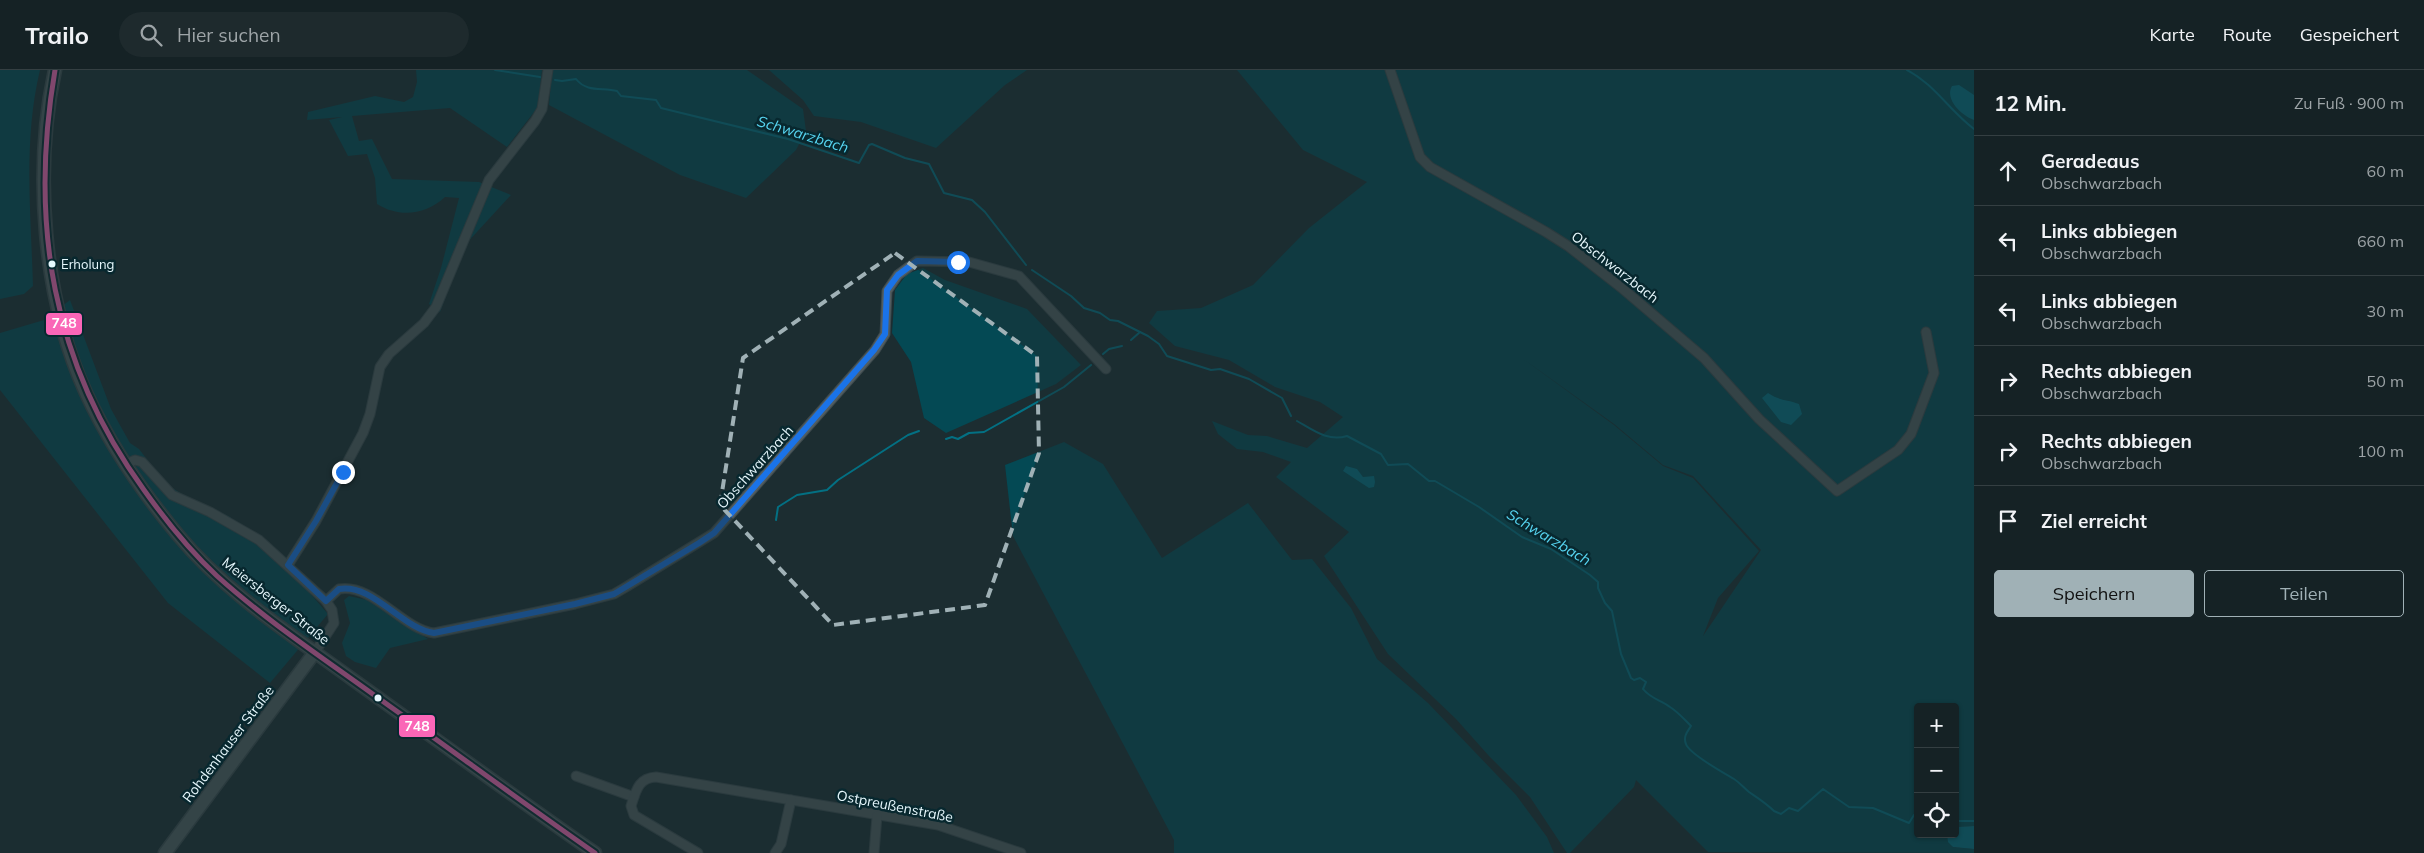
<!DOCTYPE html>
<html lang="de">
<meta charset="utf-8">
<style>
:root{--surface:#152225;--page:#1e2a2d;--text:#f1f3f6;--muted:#9da4a7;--line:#343f42;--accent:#a0b1b6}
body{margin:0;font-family:Mulish,sans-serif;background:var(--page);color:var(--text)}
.controls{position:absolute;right:15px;bottom:15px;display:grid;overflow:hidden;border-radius:5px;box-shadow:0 1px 4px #0004}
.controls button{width:45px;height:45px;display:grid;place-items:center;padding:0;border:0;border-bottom:1px solid var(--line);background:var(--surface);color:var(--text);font:25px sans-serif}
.stop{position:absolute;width:15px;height:15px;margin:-11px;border:4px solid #1a73e8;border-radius:50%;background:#fff}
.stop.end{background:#1a73e8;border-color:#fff;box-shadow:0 1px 5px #0008}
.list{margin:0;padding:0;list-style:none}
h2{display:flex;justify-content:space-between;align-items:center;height:65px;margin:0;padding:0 20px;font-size:21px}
h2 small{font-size:16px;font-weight:400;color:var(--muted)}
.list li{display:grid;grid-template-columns:32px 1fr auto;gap:15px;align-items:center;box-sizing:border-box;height:70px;padding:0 20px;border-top:1px solid var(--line)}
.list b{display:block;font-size:19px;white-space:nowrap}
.list p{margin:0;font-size:16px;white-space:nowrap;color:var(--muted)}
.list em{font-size:16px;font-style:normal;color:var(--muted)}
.actions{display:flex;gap:10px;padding:15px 20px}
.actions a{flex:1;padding:11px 0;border:1px solid var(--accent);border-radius:5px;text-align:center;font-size:18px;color:var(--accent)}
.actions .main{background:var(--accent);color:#111}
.icon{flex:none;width:28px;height:28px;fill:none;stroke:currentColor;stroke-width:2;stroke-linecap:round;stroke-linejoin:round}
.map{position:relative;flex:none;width:1974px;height:783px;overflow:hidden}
header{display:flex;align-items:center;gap:30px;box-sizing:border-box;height:70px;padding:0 25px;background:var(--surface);border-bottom:1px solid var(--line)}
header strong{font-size:24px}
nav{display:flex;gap:28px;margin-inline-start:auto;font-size:18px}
.search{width:350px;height:45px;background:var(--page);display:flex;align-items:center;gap:12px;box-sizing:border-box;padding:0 18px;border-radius:28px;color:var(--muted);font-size:19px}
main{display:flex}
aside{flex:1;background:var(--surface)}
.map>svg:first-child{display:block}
.green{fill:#044954;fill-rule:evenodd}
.water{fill:#037083}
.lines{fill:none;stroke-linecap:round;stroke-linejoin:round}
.stream{stroke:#037083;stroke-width:2}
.street-casing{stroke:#3d4a4e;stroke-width:11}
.secondary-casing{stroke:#3d4a4e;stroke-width:15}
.street{stroke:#525d60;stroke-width:9}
.secondary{stroke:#525f62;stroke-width:12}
.bus-1-casing{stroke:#08282f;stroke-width:9}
.bus-1{stroke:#fa66b7;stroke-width:5}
.route{stroke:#1a73e8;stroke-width:6}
.marked{fill:none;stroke:#a0b1b6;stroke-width:4;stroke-dasharray:10 6;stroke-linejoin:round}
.bus-dot{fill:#e7f8fd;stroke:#08282f;stroke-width:2}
.labels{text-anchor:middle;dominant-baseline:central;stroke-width:5;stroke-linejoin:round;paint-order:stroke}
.bus-label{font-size:13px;fill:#e7f8fd;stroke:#08282f;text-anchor:start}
.street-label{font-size:14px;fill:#e7f8fd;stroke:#08282f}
.water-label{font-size:15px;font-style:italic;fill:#56d4f0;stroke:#08282f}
.line-badge{stroke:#08282f;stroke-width:2}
.badge-label{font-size:14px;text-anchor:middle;font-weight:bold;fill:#fff}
</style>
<header>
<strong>Trailo</strong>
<div class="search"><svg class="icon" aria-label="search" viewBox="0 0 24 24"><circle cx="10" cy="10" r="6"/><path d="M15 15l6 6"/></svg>Hier suchen</div>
<nav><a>Karte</a><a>Route</a><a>Gespeichert</a></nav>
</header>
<main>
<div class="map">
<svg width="1974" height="783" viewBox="0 0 1974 783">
<rect width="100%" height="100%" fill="#1c2d31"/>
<!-- green -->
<g class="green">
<path d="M0 0H40C23 71 31 144 33 216L24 224 0 229Z"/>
<path d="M416 0H542L538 37 507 77 450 38 352 46 359 71 372 69 392 109 479 112 511 125 465 175 440 242 429 234 441 198 459 128 445 127C426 145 399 148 377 134L375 108 367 84 348 86 329 50 342 47 307 50 308 42 375 26 404 32 413 27 417 12Z"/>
<path d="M552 0H747L803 39 806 61 796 80 746 128 680 105 549 35Z"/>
<path d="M769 0H1027L1005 15 936 78 861 52 814 46 803 30Z"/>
<path d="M1237 0H1974V756L1955 757V637H1918V764H1947V767L1953 777 1974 779V783L1708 782 1636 710 1634 717 1570 783H1567L1530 727 1489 686 1456 649 1388 584 1324 486 1349 462 1276 407 1291 392 1263 382 1237 379 1218 364 1212 351 1248 365 1267 366 1307 378 1343 347 1320 332 1275 317 1229 290 1175 276 1149 253 1157 241 1201 238 1253 215 1309 158 1367 112 1303 80ZM1515 283 1614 354 1663 395 1693 406 1761 480 1703 566 1718 528 1759 481 1693 408 1663 396 1614 355Z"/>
<path d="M923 198 945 210 1027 239 1081 295 1056 314 946 363 924 348 911 292 892 263 895 220 907 204Z"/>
<path d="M70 230 111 339 130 373 139 379 166 414 182 424 230 447 296 507 328 544 270 613 168 533 0 320V263L44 250Z"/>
<path d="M1064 372 1103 394 1162 488 1248 433 1292 490 1312 489 1351 538 1377 589 1428 633 1516 725 1547 767 1554 783H1174V770L1013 466 1005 395Z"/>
<path d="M349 526 367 530 428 569 390 578 376 598 355 592 346 586 342 573 350 553 344 530Z"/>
</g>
<!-- water -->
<g class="water">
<path d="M1959 15 1974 25V50C1962 46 1944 29 1952 16Z"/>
<path d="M1768 323C1780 331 1786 329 1799 334L1802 344 1791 355 1781 352 1762 328Z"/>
<path d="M1346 396 1357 399 1363 407 1374 406 1375 412 1374 417 1369 418 1343 401Z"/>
<path d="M1974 756V779L1953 777 1948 772 1947 764H1955V757Z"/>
</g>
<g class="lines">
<!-- stream -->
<g class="stream">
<path d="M495 0 540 7"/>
<path d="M1907 0C1934 14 1950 41 1974 59"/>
<path d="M555 10 562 11 576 9C587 23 603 17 617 21L621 26 656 30 661 38 788 69 859 93 869 75 872 74 905 88 929 94 944 123 972 130 985 142 1026 195"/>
<path d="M1032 200 1071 226 1084 238 1100 243 1110 250 1118 251 1148 266 1159 274 1167 286 1211 300 1220 299 1249 309 1282 328 1291 346"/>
<path d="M1131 270 1140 262"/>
<path d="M1103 284 1109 279 1122 276"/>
<path d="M1297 351C1313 360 1328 372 1347 366L1381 384 1388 395 1408 394 1429 411H1435L1479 437 1522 467 1551 479 1590 505 1598 512V518L1605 533 1612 541 1621 584 1631 608 1634 610 1640 608 1646 612 1643 619C1651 629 1661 630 1670 637 1678 642 1684 649 1691 656 1687 662 1683 667 1686 674 1689 684 1724 703 1734 709 1740 713 1744 718 1749 722 1758 728 1766 733 1774 741L1781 744 1789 738 1798 741 1823 719 1849 737 1873 738 1909 753 1914 745 1918 747"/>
<path d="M946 369 952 367 958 369 969 363 984 362 1064 317 1091 295"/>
<path d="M776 450 778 437 797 425 827 420 838 410 908 365 919 361"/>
<path d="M1918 750V753"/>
<path d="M1955 751H1974"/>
</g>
<defs>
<g id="street">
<path d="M1390 0 1420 87 1430 97 1546 162 1568 176 1623 219 1704 288 1759 349 1837 421 1898 380 1911 364 1934 303 1926 262"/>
<path d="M126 394 135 390 142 392 172 425 210 442 259 470 326 531 332 540 334 553 315 582"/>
<path d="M288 495 316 451 363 363 370 344 380 297 389 284 424 253 436 237 489 110 535 51 542 39 548 0"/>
<path d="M326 531 339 519C373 513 402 559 434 563L575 534 614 524 626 517 714 463 875 280 885 264 887 221 898 205 917 191 969 192 1019 206 1106 299"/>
<path d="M576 706 634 727"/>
<path d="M698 783 634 745 631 736C636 721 638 708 656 707L938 755 1021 783"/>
<path d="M775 783 781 774 791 730"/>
<path d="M874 783 877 746"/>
</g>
<g id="secondary">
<path d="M55 0C33 101 43 229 86 323 109 373 143 423 178 465 226 523 292 565 352 609 433 667 513 726 595 783"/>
<path d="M165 783 315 582"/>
</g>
</defs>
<!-- street casing -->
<use href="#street" class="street-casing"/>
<!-- secondary casing -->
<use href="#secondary" class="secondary-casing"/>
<!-- street -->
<use href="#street" class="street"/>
<!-- secondary -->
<use href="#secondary" class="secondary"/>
<defs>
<path id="bus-1" d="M55 0C29 153 52 293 144 420 166 451 189 480 217 506 268 552 326 590 381 630 453 681 523 733 595 783"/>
</defs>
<!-- bus-1 casing -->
<use href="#bus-1" class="bus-1-casing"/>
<!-- bus-1 -->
<use href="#bus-1" class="bus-1"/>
</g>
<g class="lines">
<!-- route -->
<path class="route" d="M343 402 316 451 288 495 326 531 339 519C373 513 402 559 434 563L575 534 614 524 699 473 714 463 874 280 885 264 887 220 898 205 917 191 958 192"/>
</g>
<!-- marked area -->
<path d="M0 0H1974V783H0ZM895 183 1037 286 1039 383 985 535 833 555 720 435 743 288Z" fill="#1c2d31" fill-opacity=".55" fill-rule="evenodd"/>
<path class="marked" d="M895 183 1037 286 1039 383 985 535 833 555 720 435 743 288Z"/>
<!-- markers -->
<g class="bus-dot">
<circle cx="52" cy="194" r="4.5"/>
<circle cx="378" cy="628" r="4.5"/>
</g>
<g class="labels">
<!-- bus labels -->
<g class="bus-label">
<text x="61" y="194">Erholung</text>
</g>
<!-- street labels -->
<g class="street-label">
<text transform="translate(1615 197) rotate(38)">Obschwarzbach</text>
<text transform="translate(755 397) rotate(-48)">Obschwarzbach</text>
<text transform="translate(276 531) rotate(38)">Meiersberger Straße</text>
<text transform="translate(228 674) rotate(-53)">Rohdenhauser Straße</text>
<text transform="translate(895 736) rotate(11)">Ostpreußenstraße</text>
</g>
<!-- water labels -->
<g class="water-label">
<text transform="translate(803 64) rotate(17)">Schwarzbach</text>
<text transform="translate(1549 467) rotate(31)">Schwarzbach</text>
</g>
</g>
<g class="line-badge">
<rect x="45" y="242" width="38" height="24" rx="5" fill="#fa66b7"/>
<rect x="398" y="644" width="38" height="24" rx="5" fill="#fa66b7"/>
</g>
<g class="badge-label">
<text x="64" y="258">748</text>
<text x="417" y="661">748</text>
</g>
</svg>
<div class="controls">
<button>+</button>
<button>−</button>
<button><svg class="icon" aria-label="locate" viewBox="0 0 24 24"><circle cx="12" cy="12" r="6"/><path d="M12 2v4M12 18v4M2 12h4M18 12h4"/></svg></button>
</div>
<div class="stop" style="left:958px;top:192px"></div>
<div class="stop end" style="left:343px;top:402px"></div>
</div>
<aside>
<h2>12 Min.<small>Zu Fuß · 900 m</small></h2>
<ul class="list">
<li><svg class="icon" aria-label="ahead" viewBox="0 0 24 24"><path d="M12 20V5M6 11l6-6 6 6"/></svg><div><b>Geradeaus</b><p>Obschwarzbach</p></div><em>60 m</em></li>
<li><svg class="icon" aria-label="left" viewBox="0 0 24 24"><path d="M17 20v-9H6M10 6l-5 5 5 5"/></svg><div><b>Links abbiegen</b><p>Obschwarzbach</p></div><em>660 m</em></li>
<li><svg class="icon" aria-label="left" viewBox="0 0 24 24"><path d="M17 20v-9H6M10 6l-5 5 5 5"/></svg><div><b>Links abbiegen</b><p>Obschwarzbach</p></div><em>30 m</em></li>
<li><svg class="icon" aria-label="right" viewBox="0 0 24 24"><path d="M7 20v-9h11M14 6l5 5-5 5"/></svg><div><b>Rechts abbiegen</b><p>Obschwarzbach</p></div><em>50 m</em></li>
<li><svg class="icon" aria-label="right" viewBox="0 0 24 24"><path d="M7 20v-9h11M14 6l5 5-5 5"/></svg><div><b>Rechts abbiegen</b><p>Obschwarzbach</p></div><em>100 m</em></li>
<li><svg class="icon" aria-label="arrive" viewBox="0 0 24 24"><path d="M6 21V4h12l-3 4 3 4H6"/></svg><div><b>Ziel erreicht</b></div></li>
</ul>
<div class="actions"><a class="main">Speichern</a><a>Teilen</a></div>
</aside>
</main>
